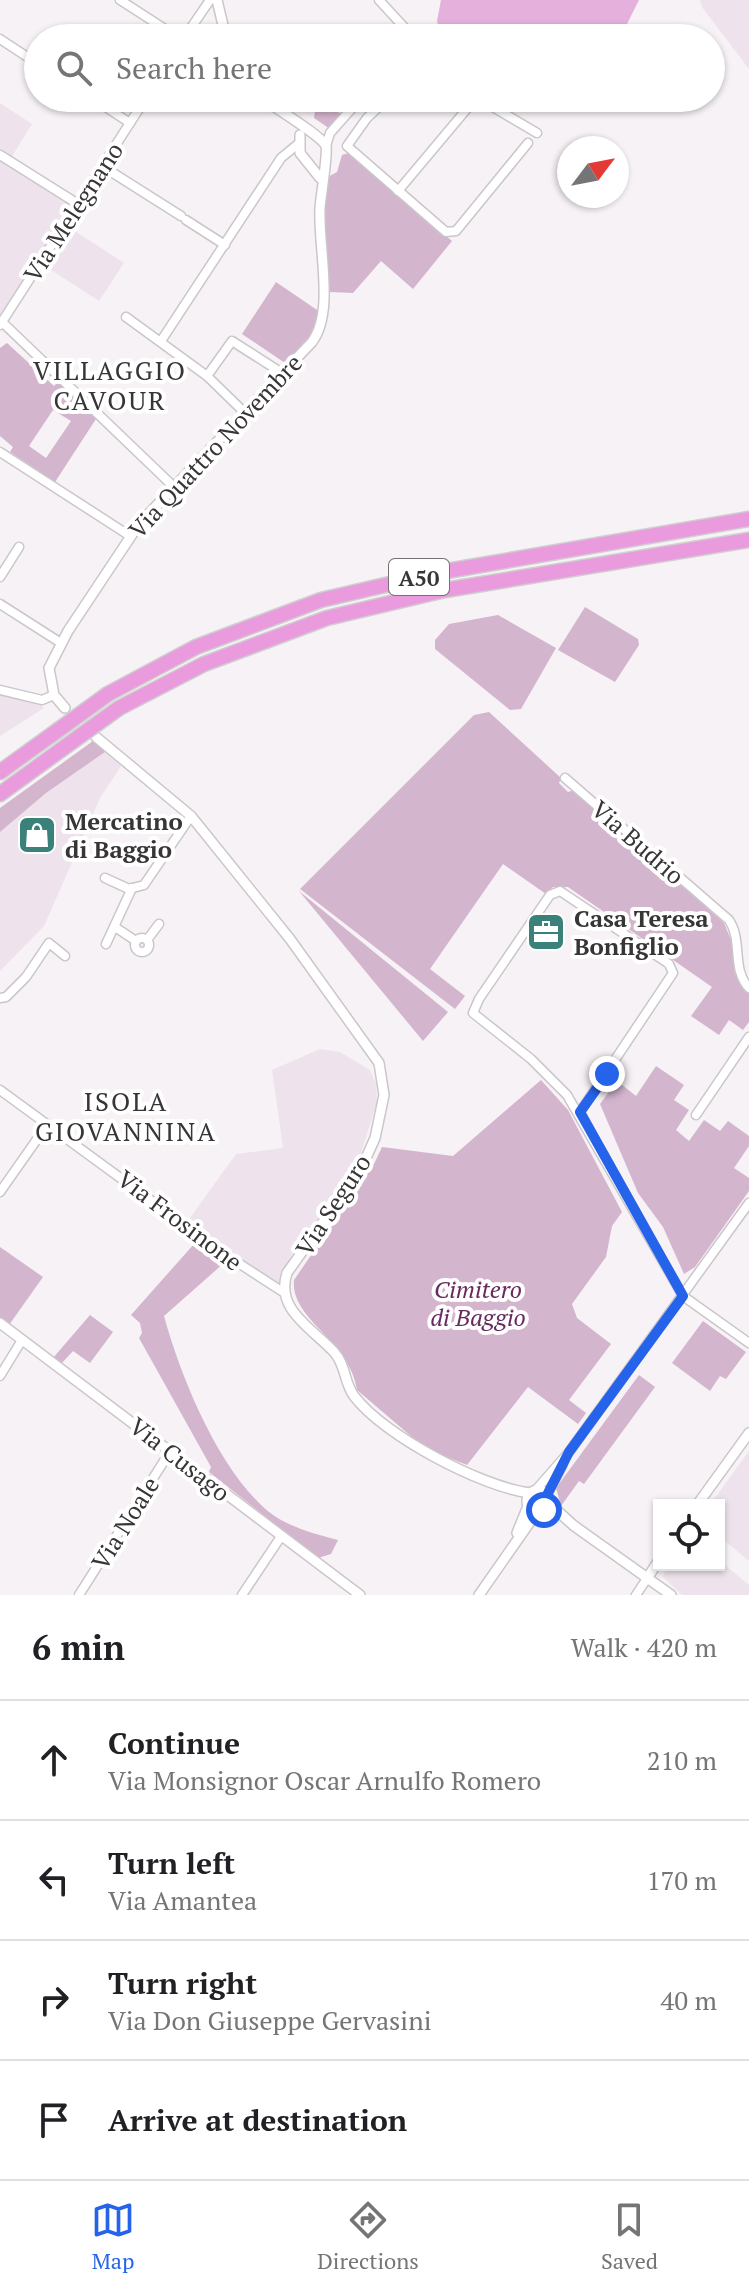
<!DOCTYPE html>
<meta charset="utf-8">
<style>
:root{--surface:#fff;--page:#f2f2f2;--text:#202124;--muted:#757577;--line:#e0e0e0;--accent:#2563eb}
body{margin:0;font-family:"PT Serif",serif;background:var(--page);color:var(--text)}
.controls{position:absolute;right:24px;bottom:24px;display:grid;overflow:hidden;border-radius:0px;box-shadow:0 2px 6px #0004}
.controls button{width:72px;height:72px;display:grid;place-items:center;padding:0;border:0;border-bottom:2px solid var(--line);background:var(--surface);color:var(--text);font:40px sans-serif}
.compass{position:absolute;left:557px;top:136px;width:72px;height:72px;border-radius:50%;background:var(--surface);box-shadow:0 2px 6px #0004;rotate:58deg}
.stop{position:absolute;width:24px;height:24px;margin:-18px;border:6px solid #2563eb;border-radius:50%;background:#fff}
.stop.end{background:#2563eb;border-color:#fff;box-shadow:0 2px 8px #0008}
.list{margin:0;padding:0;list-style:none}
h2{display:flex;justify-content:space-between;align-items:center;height:104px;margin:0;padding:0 32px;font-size:34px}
h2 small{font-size:26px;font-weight:400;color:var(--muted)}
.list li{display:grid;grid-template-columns:52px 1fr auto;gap:24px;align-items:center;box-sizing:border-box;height:120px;padding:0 32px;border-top:2px solid var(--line)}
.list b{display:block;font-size:30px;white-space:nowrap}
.list p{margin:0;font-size:26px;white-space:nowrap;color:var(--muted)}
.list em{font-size:26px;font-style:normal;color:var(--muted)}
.icon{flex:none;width:44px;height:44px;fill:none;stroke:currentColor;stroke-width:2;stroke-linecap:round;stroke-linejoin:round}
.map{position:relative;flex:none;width:749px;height:1595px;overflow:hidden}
.search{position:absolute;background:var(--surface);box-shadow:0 2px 6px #0004;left:24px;right:24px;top:24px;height:88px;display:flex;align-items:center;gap:20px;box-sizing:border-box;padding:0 28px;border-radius:44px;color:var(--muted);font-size:30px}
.sheet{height:584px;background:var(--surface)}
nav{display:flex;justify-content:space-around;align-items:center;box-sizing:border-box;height:112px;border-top:2px solid var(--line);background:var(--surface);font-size:22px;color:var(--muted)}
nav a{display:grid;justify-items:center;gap:4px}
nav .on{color:var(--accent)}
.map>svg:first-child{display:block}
.built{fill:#eee3ec}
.green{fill:#d4b5ce;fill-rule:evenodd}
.water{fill:#e5b1dc}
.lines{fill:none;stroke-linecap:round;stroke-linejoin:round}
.minor-casing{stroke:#cbc6ca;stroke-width:11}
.tertiary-casing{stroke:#cbc6ca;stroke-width:12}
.motorway-casing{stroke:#cfcfcf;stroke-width:17}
.minor{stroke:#fff;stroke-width:8}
.tertiary{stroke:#fff;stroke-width:9}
.motorway{stroke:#ea9bde;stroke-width:14}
.motorway-bridge-casing{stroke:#cfcfcf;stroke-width:17;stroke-linecap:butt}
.motorway-bridge{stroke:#ea9bde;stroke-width:14}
.route{stroke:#2563eb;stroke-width:10}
.labels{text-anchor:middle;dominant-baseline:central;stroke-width:8;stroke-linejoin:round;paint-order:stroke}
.shield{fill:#fff;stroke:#737272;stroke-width:2}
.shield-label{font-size:22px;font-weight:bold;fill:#373536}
.street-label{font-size:24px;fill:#373536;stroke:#fff}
.poi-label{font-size:24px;font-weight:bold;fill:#373536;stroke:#fff;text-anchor:start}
.park-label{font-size:24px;font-style:italic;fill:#662a5f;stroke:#fff}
.neighbourhood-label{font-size:26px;letter-spacing:2px;fill:#373536;stroke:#fff}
</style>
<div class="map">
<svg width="749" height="1595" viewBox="0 0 749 1595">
<rect width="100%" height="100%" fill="#f7f2f6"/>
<!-- built -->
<g class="built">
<path d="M700 0H749V69L702 7Z"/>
<path d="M0 103 32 124 9 161 75 206 64 224 124 263 99 301 42 264 0 325Z"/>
<path d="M0 693 39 703 44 708 0 736Z"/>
<path d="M105 752 121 766 100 798 44 926 0 971V832L46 793Z"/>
<path d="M320 1049 340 1052 370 1070 376 1084 377 1102 356 1169 291 1255 279 1285 271 1284 189 1222 190 1218 236 1154 283 1148 272 1070Z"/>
<path d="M749 1451V1561L719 1536V1505H710Z"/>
<path d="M719 1560 749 1585V1595H682L663 1577 667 1565H719Z"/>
</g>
<!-- green -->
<g class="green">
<path d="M317 98 341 114 330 129 314 118Z"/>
<path d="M349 153 452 241 413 289 381 261 353 293 330 292 324 223 326 178 337 172 342 155Z"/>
<path d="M276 282 320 312 312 335 285 363 242 334Z"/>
<path d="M7 343 54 386 58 382 96 419 55 482 10 452 13 447 0 436V348ZM53 410 71 421 46 458 29 446Z"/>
<path d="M585 607 638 639 639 645 615 682 558 650Z"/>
<path d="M498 615 556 648 521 709 510 710 435 649V640L449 624Z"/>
<path d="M489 712 561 778 559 783 568 792 574 790 724 923 731 940 735 974 749 992V1022L743 1030 729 1020 719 1035 691 1016 712 987 568 887H553L546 894 503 864 430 969 465 996 455 1009 300 889 474 715Z"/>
<path d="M93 741 105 752 46 793 0 832V808Z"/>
<path d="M299 891 448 1012 423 1041Z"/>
<path d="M656 1066 684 1085 674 1100 689 1110 676 1130 689 1141 704 1120 720 1131 728 1121 749 1136V1146L734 1168 749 1178V1191L695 1267 684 1274 663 1227 638 1193 600 1104 617 1081 636 1096Z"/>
<path d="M541 1080 568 1110 622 1212 612 1226 606 1257 572 1304 577 1318 611 1344 569 1400 586 1413 578 1424 528 1387 467 1465 426 1449 357 1390C350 1340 290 1320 294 1280L375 1162 382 1147 453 1156Z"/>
<path d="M194 1244 224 1263 164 1316C181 1378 219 1471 269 1512 288 1527 315 1534 338 1540L331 1554 318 1558 209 1472 211 1467 139 1338 142 1333 140 1323 131 1315Z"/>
<path d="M0 1247 43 1277 9 1325 0 1318Z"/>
<path d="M90 1315 113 1332 90 1363 73 1351 61 1364 53 1358Z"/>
<path d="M703 1321 746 1352 726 1379 720 1376 710 1391 672 1363Z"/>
<path d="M639 1375 655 1387 584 1484 579 1481 561 1506 556 1488Z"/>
</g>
<!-- water -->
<g class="water">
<path d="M441 0H639L620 38H442L437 21Z"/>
<path d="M496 98H573C553 115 519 108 496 98Z"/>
</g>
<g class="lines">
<defs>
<g id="minor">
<path d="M120 0 179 38"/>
<path d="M379 0 414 38"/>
<path d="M184 38 210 0"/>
<path d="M0 39 38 64"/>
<path d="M92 98 130 123"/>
<path d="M388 98 367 118 347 146 446 232 456 231 528 143"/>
<path d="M478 98 537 133"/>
<path d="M326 146 330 133 361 98"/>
<path d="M0 155 78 204"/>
<path d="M102 166 181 216"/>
<path d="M398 191 476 98"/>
<path d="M186 220 225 245"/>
<path d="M126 317 207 376 246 414"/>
<path d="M2 322 174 487"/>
<path d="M0 325 146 98"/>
<path d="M161 341 281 158 298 144"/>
<path d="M207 376 232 341 282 373"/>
<path d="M0 452 130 536"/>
<path d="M0 577 19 547"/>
<path d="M0 604 61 643"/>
<path d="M0 690 42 700 54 695"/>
<path d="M565 778 729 920C743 941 731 969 749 988"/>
<path d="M105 878 129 889 144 885 191 816"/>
<path d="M115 927 136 941"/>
<circle cx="142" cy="945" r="7"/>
<path d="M147 940 159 924"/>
<path d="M106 944 132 888"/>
<path d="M0 998 6 997 26 977 49 943 65 956"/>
<path d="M0 1090 223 1253 283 1292"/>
<path d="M580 1112 673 973 669 964 560 891 550 895 479 999 473 1013 531 1059 567 1095 683 1296 749 1343"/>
<path d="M696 1115 749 1037"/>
<path d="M0 1192 47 1125"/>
<path d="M0 1376 22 1340"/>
<path d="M535 1491 569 1452 749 1203"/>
<path d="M547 1495 563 1464"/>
<path d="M79 1595 171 1450"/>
<path d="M242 1595 280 1538"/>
<path d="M636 1595 648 1577"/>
</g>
<g id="tertiary">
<path d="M217 0 226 38"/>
<path d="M300 135V153L320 178"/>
<path d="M65 708 54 695 49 668 68 631 139 524 312 342C335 311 318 248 320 208 321 195 328 154 326 146 322 136 275 108 262 98"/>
<path d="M96 737 191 816 290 939 379 1063 384 1095 375 1138 362 1167 287 1273C275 1310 312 1328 334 1352 346 1365 344 1383 354 1396 384 1436 482 1487 530 1493"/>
<path d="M0 1323 360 1595"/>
<circle cx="538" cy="1501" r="11"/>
<path d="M549 1503 573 1525 671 1595"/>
<path d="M697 1505 749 1433"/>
<path d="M517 1533 528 1506"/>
<path d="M648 1577 659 1560"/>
<path d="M479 1595 537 1512"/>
</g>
<g id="motorway">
<path d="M108 694 196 647 321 600 441 572 749 519"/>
<path d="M119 708 204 664 327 618 445 590 749 540"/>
<path d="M0 772 68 723"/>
<path d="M0 794 80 736"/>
</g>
</defs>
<!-- minor casing -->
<use href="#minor" class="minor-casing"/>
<!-- tertiary casing -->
<use href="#tertiary" class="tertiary-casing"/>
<!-- motorway casing -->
<use href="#motorway" class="motorway-casing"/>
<!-- minor -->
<use href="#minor" class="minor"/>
<!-- tertiary -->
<use href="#tertiary" class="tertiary"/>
<!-- motorway -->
<use href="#motorway" class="motorway"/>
<defs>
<g id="motorway-bridge">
<path d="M68 723 108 694"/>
<path d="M80 736 119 708"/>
</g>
</defs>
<!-- motorway-bridge casing -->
<use href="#motorway-bridge" class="motorway-bridge-casing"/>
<!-- motorway-bridge -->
<use href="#motorway-bridge" class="motorway-bridge"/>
</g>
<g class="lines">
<!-- route -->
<path class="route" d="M544 1510 549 1503 547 1495 569 1452 683 1296 580 1112 607 1074"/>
</g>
<!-- icons -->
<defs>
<symbol id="shop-square" viewBox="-11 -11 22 22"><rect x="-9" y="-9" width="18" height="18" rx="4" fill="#3a817a" stroke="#fff"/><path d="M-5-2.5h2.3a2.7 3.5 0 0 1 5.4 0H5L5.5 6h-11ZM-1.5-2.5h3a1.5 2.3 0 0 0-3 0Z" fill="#fff"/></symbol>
<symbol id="office-square" viewBox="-11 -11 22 22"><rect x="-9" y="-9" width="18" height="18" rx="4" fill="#3a817a" stroke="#fff"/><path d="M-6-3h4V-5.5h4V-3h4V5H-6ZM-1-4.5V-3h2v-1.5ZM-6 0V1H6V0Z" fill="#fff"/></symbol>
</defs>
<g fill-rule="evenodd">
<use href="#shop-square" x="15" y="813" width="44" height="44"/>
<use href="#office-square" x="524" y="910" width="44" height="44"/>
</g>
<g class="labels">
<!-- shield labels -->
<rect class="shield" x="389" y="559" width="60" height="36" rx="6"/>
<g class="shield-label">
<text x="419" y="577">A50</text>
</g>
<!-- street labels -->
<g class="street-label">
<text transform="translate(73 212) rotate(-57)">Via Melegnano</text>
<text transform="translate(215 446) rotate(-47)">Via Quattro Novembre</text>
<text transform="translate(638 842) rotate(41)">Via Budrio</text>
<text transform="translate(333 1205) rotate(-57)">Via Seguro</text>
<text transform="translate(180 1220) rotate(37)">Via Frosinone</text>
<text transform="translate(180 1459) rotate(38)">Via Cusago</text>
<text transform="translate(125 1523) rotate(-58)">Via Noale</text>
</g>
<!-- poi labels -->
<g class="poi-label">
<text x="65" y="821">Mercatino<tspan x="65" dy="28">di Baggio</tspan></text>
<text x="574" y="918">Casa Teresa<tspan x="574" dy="28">Bonfiglio</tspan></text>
</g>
<!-- park labels -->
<g class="park-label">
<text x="478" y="1289">Cimitero<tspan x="478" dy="28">di Baggio</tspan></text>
</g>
<!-- neighbourhood labels -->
<g class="neighbourhood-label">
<text x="110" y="370">VILLAGGIO<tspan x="110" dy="30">CAVOUR</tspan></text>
<text x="126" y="1101">ISOLA<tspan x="126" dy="30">GIOVANNINA</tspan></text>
</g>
</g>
</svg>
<div class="controls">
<button><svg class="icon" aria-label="locate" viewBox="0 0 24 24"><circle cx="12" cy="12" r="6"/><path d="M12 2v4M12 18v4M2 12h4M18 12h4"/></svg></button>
</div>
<svg class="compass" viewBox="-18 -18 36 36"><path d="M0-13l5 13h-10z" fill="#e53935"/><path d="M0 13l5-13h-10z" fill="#757577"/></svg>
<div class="stop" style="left:544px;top:1510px"></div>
<div class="stop end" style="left:607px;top:1074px"></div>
<div class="search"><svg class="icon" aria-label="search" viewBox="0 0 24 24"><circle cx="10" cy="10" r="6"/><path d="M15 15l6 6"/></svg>Search here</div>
</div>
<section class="sheet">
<h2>6 min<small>Walk · 420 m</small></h2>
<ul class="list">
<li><svg class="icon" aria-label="ahead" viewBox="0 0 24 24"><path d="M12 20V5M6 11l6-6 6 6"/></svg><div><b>Continue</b><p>Via Monsignor Oscar Arnulfo Romero</p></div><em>210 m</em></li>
<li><svg class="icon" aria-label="left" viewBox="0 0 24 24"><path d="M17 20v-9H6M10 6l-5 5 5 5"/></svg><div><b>Turn left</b><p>Via Amantea</p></div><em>170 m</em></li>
<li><svg class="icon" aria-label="right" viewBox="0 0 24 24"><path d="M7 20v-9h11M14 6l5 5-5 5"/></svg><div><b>Turn right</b><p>Via Don Giuseppe Gervasini</p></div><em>40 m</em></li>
<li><svg class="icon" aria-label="arrive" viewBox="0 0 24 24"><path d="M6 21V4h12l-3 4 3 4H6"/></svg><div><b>Arrive at destination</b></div></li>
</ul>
</section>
<nav>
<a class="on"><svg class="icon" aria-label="map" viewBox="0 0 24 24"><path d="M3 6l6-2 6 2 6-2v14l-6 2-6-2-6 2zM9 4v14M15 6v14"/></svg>Map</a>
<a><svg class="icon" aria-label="directions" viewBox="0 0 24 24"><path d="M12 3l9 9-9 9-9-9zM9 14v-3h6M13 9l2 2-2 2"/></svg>Directions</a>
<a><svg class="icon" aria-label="saved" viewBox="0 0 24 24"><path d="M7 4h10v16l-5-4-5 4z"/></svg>Saved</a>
</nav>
